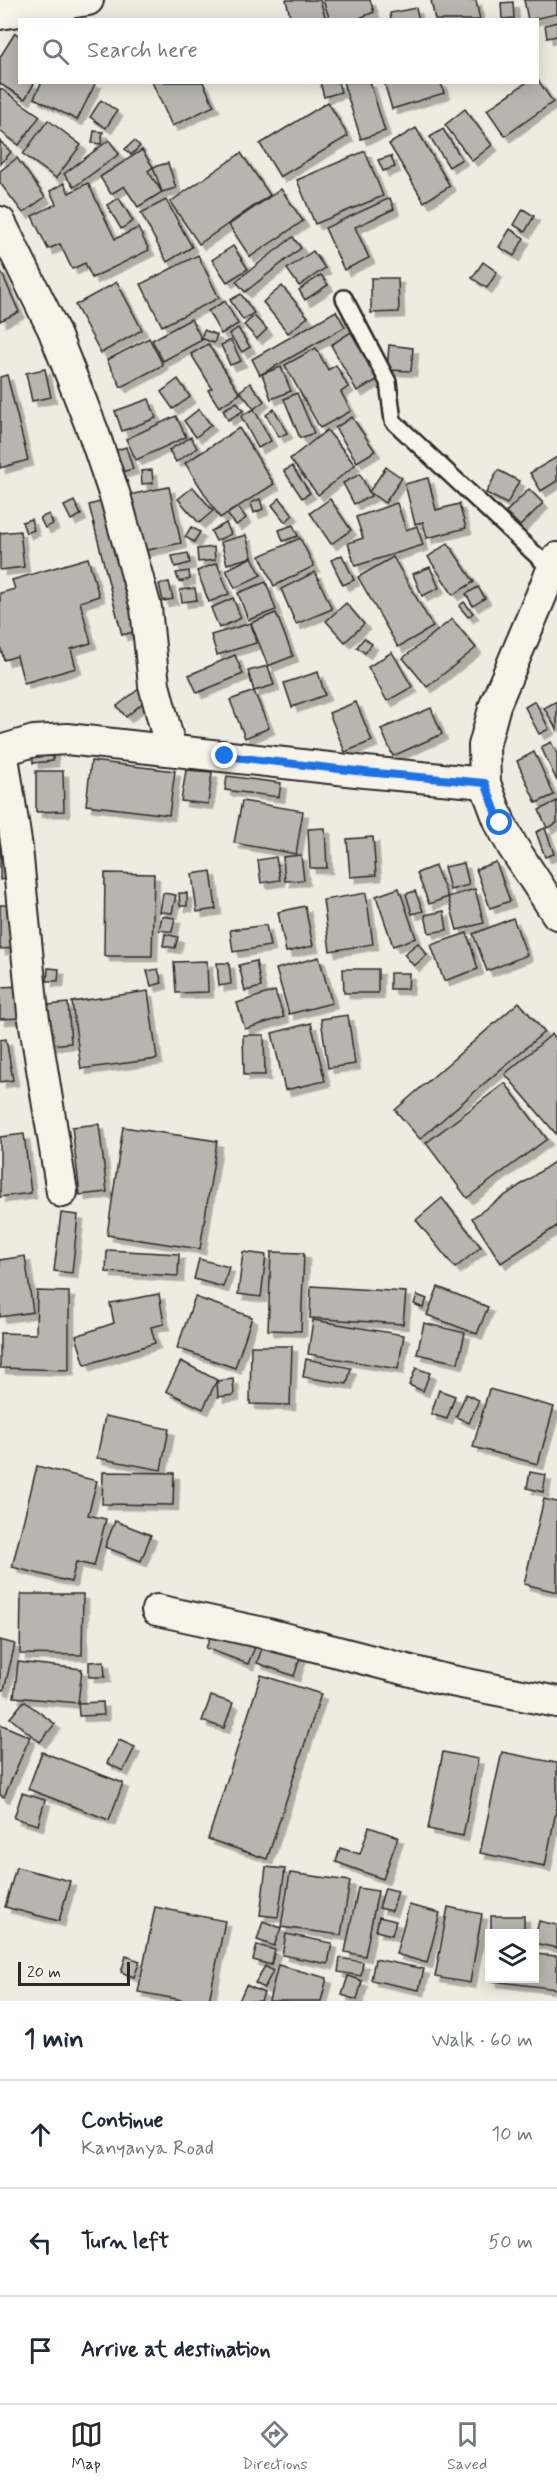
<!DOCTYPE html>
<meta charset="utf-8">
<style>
:root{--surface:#fff;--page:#f2f2f3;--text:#1f2937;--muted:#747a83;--line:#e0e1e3;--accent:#2b2b2b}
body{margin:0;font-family:Mynerve,sans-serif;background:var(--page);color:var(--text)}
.controls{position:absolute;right:18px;bottom:18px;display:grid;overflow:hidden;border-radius:0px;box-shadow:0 3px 15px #0003}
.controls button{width:54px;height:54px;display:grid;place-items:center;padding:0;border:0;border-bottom:2px solid var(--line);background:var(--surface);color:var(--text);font:30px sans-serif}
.scale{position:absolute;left:18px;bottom:15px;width:112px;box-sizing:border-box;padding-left:6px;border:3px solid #2b2b2b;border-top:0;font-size:16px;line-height:21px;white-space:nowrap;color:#2b2b2b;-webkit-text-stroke:4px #f7f3e8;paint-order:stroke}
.stop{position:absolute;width:18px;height:18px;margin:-14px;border:4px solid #1a73e8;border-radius:50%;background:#fff}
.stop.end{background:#1a73e8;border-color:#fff;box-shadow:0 2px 6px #0008}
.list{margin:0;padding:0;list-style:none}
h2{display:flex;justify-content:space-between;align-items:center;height:78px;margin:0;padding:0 24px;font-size:26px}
h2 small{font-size:20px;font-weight:400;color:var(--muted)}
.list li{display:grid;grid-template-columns:39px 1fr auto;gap:18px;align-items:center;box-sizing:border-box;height:108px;padding:0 24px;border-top:2px solid var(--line)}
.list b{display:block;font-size:22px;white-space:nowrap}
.list p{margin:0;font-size:20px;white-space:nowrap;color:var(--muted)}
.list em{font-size:20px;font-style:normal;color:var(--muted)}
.icon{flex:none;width:33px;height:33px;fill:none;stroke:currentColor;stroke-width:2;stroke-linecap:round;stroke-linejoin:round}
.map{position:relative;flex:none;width:557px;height:2001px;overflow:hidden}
.search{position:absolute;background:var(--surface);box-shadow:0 3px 15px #0003;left:18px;right:18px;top:18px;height:66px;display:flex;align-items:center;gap:15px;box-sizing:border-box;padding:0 21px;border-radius:0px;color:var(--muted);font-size:22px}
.sheet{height:402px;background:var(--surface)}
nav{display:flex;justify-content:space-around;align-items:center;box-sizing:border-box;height:84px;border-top:2px solid var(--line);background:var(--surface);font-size:16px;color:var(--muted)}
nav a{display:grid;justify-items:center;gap:3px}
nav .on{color:var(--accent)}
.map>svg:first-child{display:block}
.building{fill:#b8b5ae;stroke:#2b2b2b;stroke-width:1.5;filter:url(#shadow)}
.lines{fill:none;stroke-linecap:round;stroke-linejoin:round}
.lane-casing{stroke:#2b2b2b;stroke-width:20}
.street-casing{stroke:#2b2b2b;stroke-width:34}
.lane{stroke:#f7f3e8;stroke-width:15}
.street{stroke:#f7f3e8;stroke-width:30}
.route{stroke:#1a73e8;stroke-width:8}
</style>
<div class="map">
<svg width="557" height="2001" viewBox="0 0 557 2001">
<defs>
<filter id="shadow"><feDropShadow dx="5.5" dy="5.5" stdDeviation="0" flood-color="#0004"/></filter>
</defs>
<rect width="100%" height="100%" fill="#efebe0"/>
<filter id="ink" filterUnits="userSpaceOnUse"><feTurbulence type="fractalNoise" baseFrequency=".0167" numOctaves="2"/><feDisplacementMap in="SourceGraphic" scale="12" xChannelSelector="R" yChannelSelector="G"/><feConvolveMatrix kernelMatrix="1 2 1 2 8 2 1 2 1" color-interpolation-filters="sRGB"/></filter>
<g filter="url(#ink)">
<!-- building -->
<g class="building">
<path d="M286 0H320L326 20H291Z"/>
<path d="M323 0H370L374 12 355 20H330Z"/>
<path d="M431 0H476L480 20H435Z"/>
<path d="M524 0H557V14L528 20Z"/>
<path d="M513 2 514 18 502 19 501 3Z"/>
<path d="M416 8 419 20H391L390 13Z"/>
<path d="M557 22V36L547 38 545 25Z"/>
<path d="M15 33 20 36V82H35L25 99 0 84V57Z"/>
<path d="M538 80 553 102 505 136 487 110 527 82H538Z"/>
<path d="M42 82H96L77 120 34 98Z"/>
<path d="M152 82H203L214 106 172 126Z"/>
<path d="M320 82H338L341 92 324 97Z"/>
<path d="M343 82H370L385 131 361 139Z"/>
<path d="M384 82H441L444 93 392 109Z"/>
<path d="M0 88 40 116 19 145 0 131Z"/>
<path d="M101 100 117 111 106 128 90 117Z"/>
<path d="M328 102 348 136 280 177 260 144Z"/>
<path d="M465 109 492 145 472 161 445 125Z"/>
<path d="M48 120 81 145 56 178 23 154Z"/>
<path d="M416 128 450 186 424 202 389 144Z"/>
<path d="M443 129 462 159 449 167 430 137Z"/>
<path d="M94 131 103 132 101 144 92 143Z"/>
<path d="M109 140 119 154 74 187 64 174Z"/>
<path d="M0 141 11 152 0 164Z"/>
<path d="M134 141 140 146 131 155 125 149Z"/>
<path d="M142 150 153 167 148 171 162 192 138 207 124 186 111 194 100 177Z"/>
<path d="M365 151 383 196 315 224 297 180Z"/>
<path d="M241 153 270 195 199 244 170 202Z"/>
<path d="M391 156 395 167 383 171 378 160Z"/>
<path d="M17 158 45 197 23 213 0 183V171Z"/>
<path d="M168 163 176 188 162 192 153 167Z"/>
<path d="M64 183 69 193 88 183 115 239 138 228 149 250 92 278 85 263 72 269 60 244 48 249 32 216 56 204 50 191Z"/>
<path d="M281 189 303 221 250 257 229 225Z"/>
<path d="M119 198 133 221 121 229 107 205Z"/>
<path d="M390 198 394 209 355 227 369 258 344 270 325 228Z"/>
<path d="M166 200 192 247 167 262 141 213Z"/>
<path d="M523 209 534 216 525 232 514 225Z"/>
<path d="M510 229 524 238 514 256 499 247Z"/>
<path d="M293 237 301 248 245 292 236 281Z"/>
<path d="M233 246 248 269 227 282 212 260Z"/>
<path d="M313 251 325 268 299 286 287 269Z"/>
<path d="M198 255 219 298 162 326 141 284Z"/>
<path d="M483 262 497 272 487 288 472 278Z"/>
<path d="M0 269 19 312 0 321Z"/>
<path d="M321 275 328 285 305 300 299 290Z"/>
<path d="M371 278H398L399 312 371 313Z"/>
<path d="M117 282 142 330 101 353 75 305Z"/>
<path d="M282 286 308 317 288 333 263 302Z"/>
<path d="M241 294 254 313 243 320 230 300Z"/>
<path d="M225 301 238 324 221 334 208 311Z"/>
<path d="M336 311 345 327 260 375 252 359Z"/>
<path d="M254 316 267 329 257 339 244 325Z"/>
<path d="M191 319 202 340 163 361 152 340Z"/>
<path d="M238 328 250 347 242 352 229 334Z"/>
<path d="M204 330 217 335 214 343 201 338Z"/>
<path d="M351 332 379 379 357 391 331 345Z"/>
<path d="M149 338 163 365 121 387 107 360Z"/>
<path d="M231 340 241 361 230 365 221 345Z"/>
<path d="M208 344 240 394 219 407 208 390 212 388 191 354Z"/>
<path d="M389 345 413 348 411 371 387 370Z"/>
<path d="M316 348 328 370 336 365 348 387 341 392 351 411 320 428 285 365Z"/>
<path d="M281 367 291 391 271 399 262 374Z"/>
<path d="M45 369 51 397 32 401 26 373Z"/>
<path d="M7 375 28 460 0 468V377Z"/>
<path d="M178 379 190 397 173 409 161 392Z"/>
<path d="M250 383 264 401 254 409 240 391Z"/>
<path d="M297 393 314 433 300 438 284 399Z"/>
<path d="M149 399 156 418 122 431 115 411Z"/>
<path d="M237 402 243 411 228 420 223 410Z"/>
<path d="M199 409 211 425 196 437 184 421Z"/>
<path d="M254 409 271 441 258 448 241 416Z"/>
<path d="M274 409 287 433 279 437 266 415Z"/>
<path d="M176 416 186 437 136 460 126 439Z"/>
<path d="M352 417 375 451 357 462 335 428Z"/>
<path d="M239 428 274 484 220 518 185 463Z"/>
<path d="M327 430 355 465 318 495 290 459Z"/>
<path d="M191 437 197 448 176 462 169 450Z"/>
<path d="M126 447 133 469 121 472 114 451Z"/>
<path d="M557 457V481L541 491 530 473Z"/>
<path d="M292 466 310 493 302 498 284 471Z"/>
<path d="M386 467 402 478 385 503 369 492Z"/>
<path d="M152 470 153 483 142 484 141 471Z"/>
<path d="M498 470 519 481 507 504 486 493Z"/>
<path d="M360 474 371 496 354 504 343 483Z"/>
<path d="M428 478 436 510 459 504 466 528 427 538 423 522 415 524 405 484Z"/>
<path d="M169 487 181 543 134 553 123 496Z"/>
<path d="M193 487 213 511 199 523 178 499Z"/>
<path d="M529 489 543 503 520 526 506 512Z"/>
<path d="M280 498 293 515 285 522 272 505Z"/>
<path d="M111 499 145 629 122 635 89 505Z"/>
<path d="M260 499 263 509 254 513 251 503Z"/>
<path d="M330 499 351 530 331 544 310 513Z"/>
<path d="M74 501 81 515 71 520 64 506Z"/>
<path d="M397 503 406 530 417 526 423 545 355 566 348 543 363 538 356 517Z"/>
<path d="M238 507 246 518 236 525 227 514Z"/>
<path d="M49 514 53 524 45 528 40 518Z"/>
<path d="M31 519 34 530 26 533 22 522Z"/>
<path d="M226 523 231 534 216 541 211 531Z"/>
<path d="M293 525 298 536 283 541 279 530Z"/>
<path d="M191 527 200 532 194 542 185 537Z"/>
<path d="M20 531 24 567 0 570V533Z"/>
<path d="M246 535 252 557 227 564 221 542Z"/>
<path d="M300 538 314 566 274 586 260 556Z"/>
<path d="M448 543 474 582 453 595 428 557Z"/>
<path d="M214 547 215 560 198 562 197 549Z"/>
<path d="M188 553 190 563 175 567 172 556Z"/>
<path d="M342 555 354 580 343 585 331 560Z"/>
<path d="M252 557 261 575 235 588 226 570Z"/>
<path d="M393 557 433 627 398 647 358 577Z"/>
<path d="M88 558 99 596 80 602 91 643 71 649 76 668 24 683 17 656 4 660 0 646V593L15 589 12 580Z"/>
<path d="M217 563 229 594 209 602 197 571Z"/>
<path d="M430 567 439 588 422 596 413 574Z"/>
<path d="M189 571 190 579 179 582 176 573Z"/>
<path d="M315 572 332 609 296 624 281 589Z"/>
<path d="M169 582 173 599 163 601 159 584Z"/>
<path d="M266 582 276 610 248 620 238 593Z"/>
<path d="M478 587 485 598 473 606 466 594Z"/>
<path d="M195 588 197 600 182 602 180 590Z"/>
<path d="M233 598 241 618 219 628 211 608Z"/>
<path d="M464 602 473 613 468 617 459 606Z"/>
<path d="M346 603 364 624 345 642 326 621Z"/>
<path d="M276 613 293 656 268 666 251 623Z"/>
<path d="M452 619 476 648 427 687 403 658Z"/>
<path d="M251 623 256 643 217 655 211 635Z"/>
<path d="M364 638 372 644 365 653 357 647Z"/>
<path d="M392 652 412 687 387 701 368 667Z"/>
<path d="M235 655 243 674 197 693 189 675Z"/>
<path d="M268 666 274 685 254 691 248 671Z"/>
<path d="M318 672 325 695 292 707 284 683Z"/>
<path d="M145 684 153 694 126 717 117 706Z"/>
<path d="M254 691 269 728 245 738 230 700Z"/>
<path d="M535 701 549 729 539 734 525 707Z"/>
<path d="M557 701V730L544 708Z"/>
<path d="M356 702 372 741 345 752 329 713Z"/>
<path d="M431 708 442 734 393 756 381 729Z"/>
<path d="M551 742 557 754V781L541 747Z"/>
<path d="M53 746V761L33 763 32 748Z"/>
<path d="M534 752 554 795 536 803 517 761Z"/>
<path d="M91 761 175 771 169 815 86 805Z"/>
<path d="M186 770 212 772 208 804 181 801Z"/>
<path d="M36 771H63L64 811 36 812Z"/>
<path d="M227 776 281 783 279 797 225 790Z"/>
<path d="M242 801 303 811 296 854 234 843Z"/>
<path d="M557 801V823L547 828 539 810Z"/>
<path d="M0 803 13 878 0 880Z"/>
<path d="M325 828 327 868H310L308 829Z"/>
<path d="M545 828 554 854 545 857 536 832Z"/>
<path d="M373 837 376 875 350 877 347 839Z"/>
<path d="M301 855 304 880 285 881 283 857Z"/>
<path d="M276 857 280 880 261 883 258 860Z"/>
<path d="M496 862 510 901 490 908 476 869Z"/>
<path d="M464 863 469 885 450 890 444 867Z"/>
<path d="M435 866 448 897 429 904 417 873Z"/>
<path d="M211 871 216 909 197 912 192 874Z"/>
<path d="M105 873 154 874 152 956H104Z"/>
<path d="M399 888 416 938 393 946 376 896Z"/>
<path d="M475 889 484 923 457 930 448 897Z"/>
<path d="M415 891 423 911 412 914 406 894Z"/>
<path d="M163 893 176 895 172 913 160 912Z"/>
<path d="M179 893H187V906H180Z"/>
<path d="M366 893 373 944 330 951 323 900Z"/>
<path d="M0 905H14L15 948 0 949Z"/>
<path d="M305 906 313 946 286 952 278 912Z"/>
<path d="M444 911 447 930 429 933 425 915Z"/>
<path d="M162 916 175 918 172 932 159 930Z"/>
<path d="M513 918 527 955 487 971 473 934Z"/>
<path d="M266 925 270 946 233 952 230 930Z"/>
<path d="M467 933 478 969 444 981 431 945Z"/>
<path d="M165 934 178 937 175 948 163 946Z"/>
<path d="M418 943 427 955 414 966 404 954Z"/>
<path d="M319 957 332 1003 289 1014 276 969Z"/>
<path d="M207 961 208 992 176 993 174 962Z"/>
<path d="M256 961 261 987 245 991 239 965Z"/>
<path d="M217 963H229L231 984 219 986Z"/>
<path d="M48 968 59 969 58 981H47Z"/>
<path d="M158 969 162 983 151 986 147 971Z"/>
<path d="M343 969H378V993H344Z"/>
<path d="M390 973H409L408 989H390Z"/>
<path d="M22 986 23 1018 0 1019V987Z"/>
<path d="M148 991 157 1059 81 1069 72 1002Z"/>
<path d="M275 991 284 1017 245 1029 237 1003Z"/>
<path d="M519 1002 544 1032 420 1139 395 1110Z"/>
<path d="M68 1003 71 1043 51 1045 48 1005Z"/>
<path d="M348 1015 355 1064 328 1068 321 1019Z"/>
<path d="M311 1023 325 1081 285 1090 272 1033Z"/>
<path d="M552 1034 557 1040V1135L505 1074Z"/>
<path d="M243 1035H264L265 1075H244Z"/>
<path d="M6 1039 13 1080 0 1082V1040Z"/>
<path d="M505 1083 547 1139 467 1198 426 1143Z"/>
<path d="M99 1124 107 1192 80 1195 72 1127Z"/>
<path d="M123 1127 217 1141 200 1249 107 1235Z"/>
<path d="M24 1134 31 1193 0 1197V1137Z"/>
<path d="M557 1160V1226L501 1263 472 1218Z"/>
<path d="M442 1198 481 1247 455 1268 416 1220Z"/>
<path d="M61 1213 78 1215 72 1273 54 1271Z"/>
<path d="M107 1250 179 1254 178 1276 106 1272Z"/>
<path d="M243 1252 266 1255 261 1297 238 1294Z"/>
<path d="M271 1252 304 1253 301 1331 268 1330Z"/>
<path d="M25 1256 33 1312 0 1317V1260Z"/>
<path d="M199 1259 229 1267 223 1287 194 1279Z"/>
<path d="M311 1286 406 1292 403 1324 310 1318Z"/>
<path d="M438 1287 488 1307 477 1334 427 1315Z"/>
<path d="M37 1291 69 1292V1370L0 1368V1333L36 1334Z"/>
<path d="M159 1294 164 1324 151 1327 155 1343 85 1365 76 1336 114 1323 110 1303Z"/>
<path d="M417 1295 427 1299 423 1308 414 1304Z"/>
<path d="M195 1297 252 1317 235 1368 177 1348Z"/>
<path d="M313 1320 404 1335 398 1369 308 1354Z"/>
<path d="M424 1323 465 1333 458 1363 417 1354Z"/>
<path d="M251 1346H292L290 1405 250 1404Z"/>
<path d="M306 1359 351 1368 347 1384 303 1377Z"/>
<path d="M181 1361 217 1380 203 1409 166 1391Z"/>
<path d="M416 1368 430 1373 423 1391 409 1385Z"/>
<path d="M233 1379 234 1395 218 1397 217 1381Z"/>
<path d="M489 1389 554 1407 538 1464 473 1447Z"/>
<path d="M439 1390 455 1396 447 1419 431 1414Z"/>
<path d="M466 1394 479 1400 469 1423 456 1417Z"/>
<path d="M105 1416 169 1429 161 1470 97 1458Z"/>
<path d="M37 1466 97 1481 88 1515 106 1519 94 1566 76 1562 71 1582 12 1567Z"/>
<path d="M103 1472 174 1473 173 1505 102 1504Z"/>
<path d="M530 1472 546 1475 543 1492 527 1488Z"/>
<path d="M544 1499 557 1502V1592L524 1584Z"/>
<path d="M115 1521 151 1535 141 1561 105 1547Z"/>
<path d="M21 1594H83L82 1655 20 1654Z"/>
<path d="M214 1627 257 1642 248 1664 206 1648Z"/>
<path d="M0 1640 15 1644 4 1690 0 1689Z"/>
<path d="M264 1642 301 1655 294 1676 257 1663Z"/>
<path d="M104 1661 105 1677H89V1662Z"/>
<path d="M18 1662 82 1669 78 1703 14 1697Z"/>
<path d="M261 1675 321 1694 267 1859 208 1839Z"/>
<path d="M211 1696 233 1703 224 1728 202 1721Z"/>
<path d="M24 1701 55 1724 40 1742 10 1718Z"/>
<path d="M103 1702 104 1715 79 1716 78 1703Z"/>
<path d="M0 1724 30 1737 4 1797 0 1795Z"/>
<path d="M119 1740 135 1747 123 1771 107 1763Z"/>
<path d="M42 1752 123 1783 109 1820 28 1789Z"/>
<path d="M443 1752 478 1759 463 1836 428 1829Z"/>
<path d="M502 1752 557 1763V1806L545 1866 480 1853Z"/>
<path d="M22 1793 45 1800 38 1825 14 1818Z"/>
<path d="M369 1827 398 1837 383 1879 336 1862 340 1848 360 1854Z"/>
<path d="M16 1867 70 1881 59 1921 5 1907Z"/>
<path d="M266 1867 285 1869 278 1917 260 1915Z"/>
<path d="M290 1873 350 1881 341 1935 281 1927Z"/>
<path d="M358 1888 378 1891 365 1956 345 1952Z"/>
<path d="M385 1888 398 1891 392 1911 379 1908Z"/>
<path d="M409 1905 440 1913 427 1963 396 1954Z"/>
<path d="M155 1907 225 1921 209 2001H188L138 1992Z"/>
<path d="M448 1907 482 1914 470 1983 435 1977Z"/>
<rect x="491" y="1916" width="33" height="18"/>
<path d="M379 1917 396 1921 392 1935 376 1931Z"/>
<path d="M263 1921 281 1928 274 1946 257 1940Z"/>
<path d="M539 1921 557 1925V1948L534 1943Z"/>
<path d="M286 1934 332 1943 328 1964 282 1955Z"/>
<path d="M257 1945 275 1950 271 1965 253 1960Z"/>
<path d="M534 1954 557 1956V1989L492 1981V1978H534Z"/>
<path d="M126 1956 140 1961 134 1977 121 1972Z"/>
<path d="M340 1958 363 1962 361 1976 338 1972Z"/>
<path d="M375 1959 424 1969 419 1990 371 1980Z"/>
<path d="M278 1965 327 1978 321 2001H269Z"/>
<path d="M265 1966 273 1971 264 1988 255 1983Z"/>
<path d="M348 1976 362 1981 357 2000 342 1995Z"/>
<path d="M246 1985 264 1993 261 2001H239Z"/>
</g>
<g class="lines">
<defs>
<path id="lane" d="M344 298 388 382 393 421 552 570"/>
<g id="street">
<path d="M0 14 88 0"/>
<path d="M0 222 53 329 94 434 116 499 146 608 154 685 171 750"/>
<path d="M557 558 495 705 484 746 485 783 500 823 513 847 557 914"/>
<path d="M2 750 17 848 33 1013 62 1192"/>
<path d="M0 751 34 741 67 739 365 772 485 783"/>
<path d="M157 1610 268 1634 442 1679 557 1702"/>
</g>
</defs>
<!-- lane casing -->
<use href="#lane" class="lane-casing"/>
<!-- street casing -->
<use href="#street" class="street-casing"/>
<!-- lane -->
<use href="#lane" class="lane"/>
<!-- street -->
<use href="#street" class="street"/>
</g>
</g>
<g class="lines" filter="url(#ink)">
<!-- route -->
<path class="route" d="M225 756 365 772 485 783 500 823"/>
</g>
</svg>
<div class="controls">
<button><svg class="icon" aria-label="layers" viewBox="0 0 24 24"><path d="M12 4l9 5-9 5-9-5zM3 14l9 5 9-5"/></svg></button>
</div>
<div class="scale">20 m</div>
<div class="stop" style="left:500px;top:823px"></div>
<div class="stop end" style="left:225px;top:756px"></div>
<div class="search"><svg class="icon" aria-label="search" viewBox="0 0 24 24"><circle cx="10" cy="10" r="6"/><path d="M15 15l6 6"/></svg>Search here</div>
</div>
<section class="sheet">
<h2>1 min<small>Walk · 60 m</small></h2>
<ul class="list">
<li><svg class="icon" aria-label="ahead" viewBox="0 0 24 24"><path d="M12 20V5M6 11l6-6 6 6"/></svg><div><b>Continue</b><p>Kanyanya Road</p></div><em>10 m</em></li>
<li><svg class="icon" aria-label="left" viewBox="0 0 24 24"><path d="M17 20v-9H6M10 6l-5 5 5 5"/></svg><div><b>Turn left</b></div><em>50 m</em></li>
<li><svg class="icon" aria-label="arrive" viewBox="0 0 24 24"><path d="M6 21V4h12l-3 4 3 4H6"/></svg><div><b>Arrive at destination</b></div></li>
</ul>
</section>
<nav>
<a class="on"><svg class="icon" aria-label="map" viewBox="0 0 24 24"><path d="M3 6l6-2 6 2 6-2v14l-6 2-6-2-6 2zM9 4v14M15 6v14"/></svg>Map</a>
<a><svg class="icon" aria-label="directions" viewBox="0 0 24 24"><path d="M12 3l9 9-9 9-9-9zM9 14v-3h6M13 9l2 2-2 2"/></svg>Directions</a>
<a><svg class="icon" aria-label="saved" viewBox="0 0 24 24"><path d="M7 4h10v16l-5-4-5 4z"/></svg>Saved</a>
</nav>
